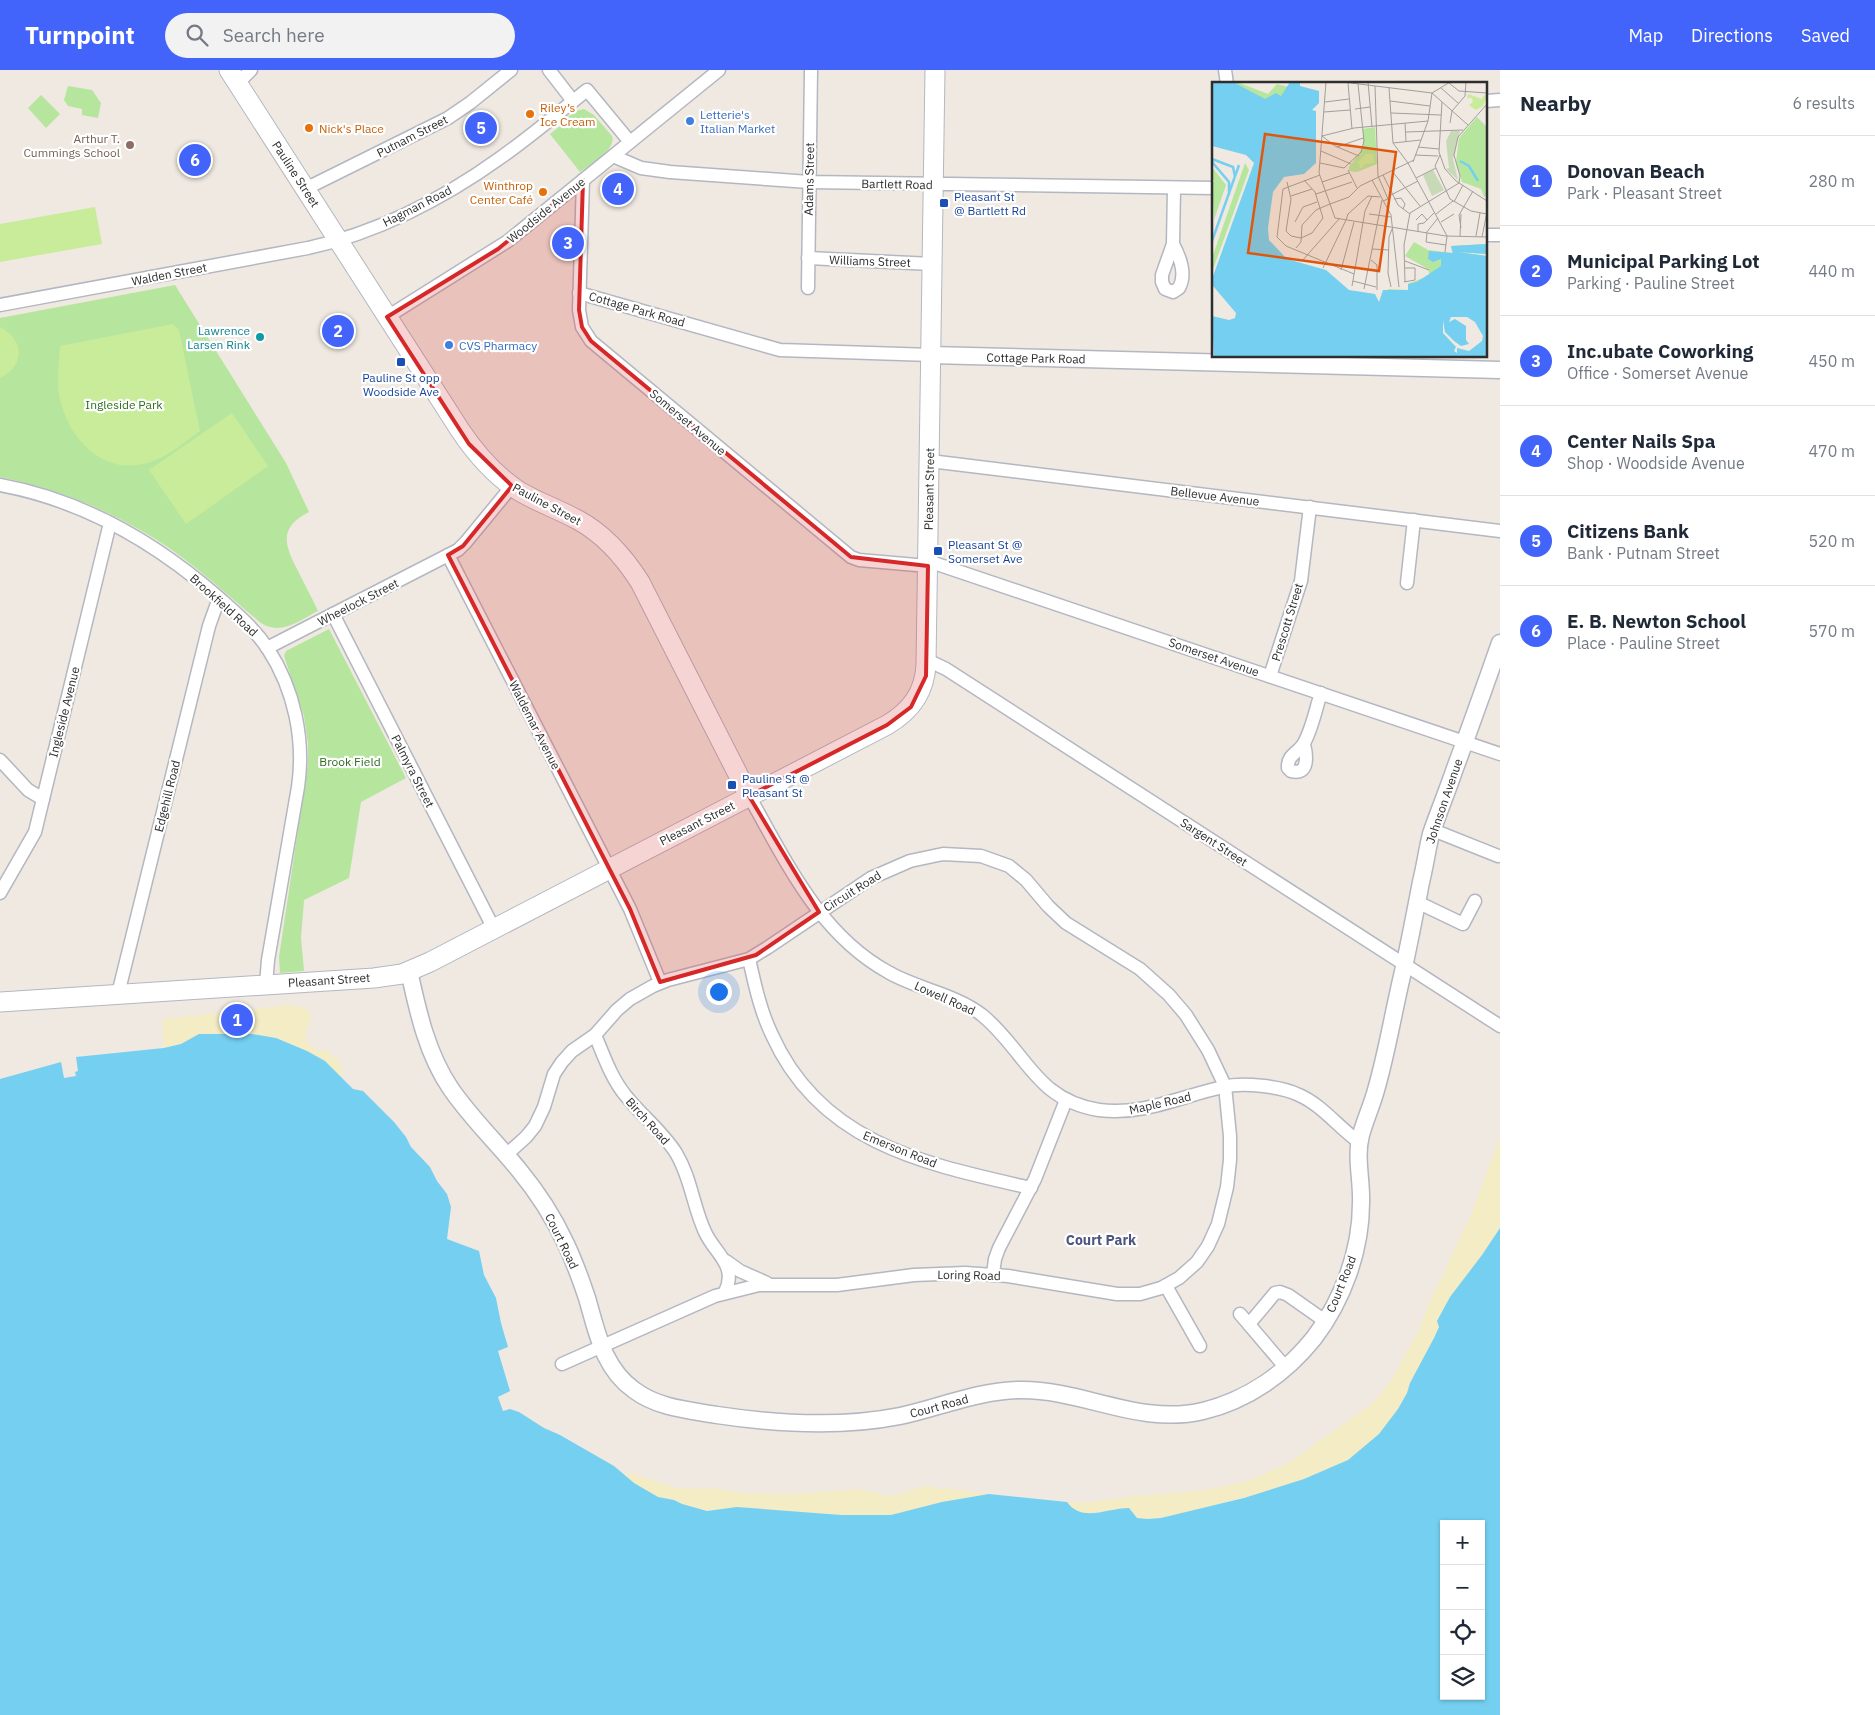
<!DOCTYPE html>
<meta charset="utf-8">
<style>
:root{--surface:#fff;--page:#f2f2f3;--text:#1f2937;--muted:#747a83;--line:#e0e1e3;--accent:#4264fb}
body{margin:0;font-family:"IBM Plex Sans",sans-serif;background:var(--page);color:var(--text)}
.controls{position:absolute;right:15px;bottom:15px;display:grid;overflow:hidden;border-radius:0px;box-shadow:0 1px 4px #0004}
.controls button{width:45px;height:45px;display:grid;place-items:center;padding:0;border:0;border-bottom:1px solid var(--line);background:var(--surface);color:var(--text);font:25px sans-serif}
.you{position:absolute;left:718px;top:921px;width:18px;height:18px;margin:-12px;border:4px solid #fff;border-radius:50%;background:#1a73e8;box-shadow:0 0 0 8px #1a73e833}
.badge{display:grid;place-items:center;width:32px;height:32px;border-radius:50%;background:var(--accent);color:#fff;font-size:16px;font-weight:700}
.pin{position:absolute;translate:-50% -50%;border:2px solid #fff;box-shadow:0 1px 5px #0006}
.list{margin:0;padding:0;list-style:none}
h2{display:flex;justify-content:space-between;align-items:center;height:65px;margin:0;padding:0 20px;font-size:21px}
h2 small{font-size:16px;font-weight:400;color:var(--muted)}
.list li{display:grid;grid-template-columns:32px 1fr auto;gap:15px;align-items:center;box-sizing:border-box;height:90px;padding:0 20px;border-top:1px solid var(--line)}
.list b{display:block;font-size:19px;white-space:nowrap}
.list p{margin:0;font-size:16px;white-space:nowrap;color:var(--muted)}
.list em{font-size:16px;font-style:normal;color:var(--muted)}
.icon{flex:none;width:28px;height:28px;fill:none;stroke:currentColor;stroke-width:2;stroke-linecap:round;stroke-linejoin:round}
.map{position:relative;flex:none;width:1500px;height:1645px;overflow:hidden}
header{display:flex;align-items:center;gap:30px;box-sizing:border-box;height:70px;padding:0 25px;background:var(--accent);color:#fff}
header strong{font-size:24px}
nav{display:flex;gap:28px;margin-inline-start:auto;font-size:18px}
.search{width:350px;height:45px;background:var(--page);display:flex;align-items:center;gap:12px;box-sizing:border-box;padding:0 18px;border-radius:28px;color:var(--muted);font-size:19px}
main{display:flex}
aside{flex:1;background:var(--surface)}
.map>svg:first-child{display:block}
.green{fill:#b6e59e}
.sand{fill:#f3ecc5}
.pitch{fill:#c9ec9a}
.water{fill:#75cff0;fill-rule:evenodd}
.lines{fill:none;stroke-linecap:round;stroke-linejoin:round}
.minor-casing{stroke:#b4b7c1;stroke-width:15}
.tertiary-casing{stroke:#b4b7c1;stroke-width:19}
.secondary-casing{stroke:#b4b7c1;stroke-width:21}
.minor{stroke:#fff;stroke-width:12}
.tertiary{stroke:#fff;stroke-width:16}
.secondary{stroke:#fff;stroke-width:19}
.marked{fill:#d62828;fill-opacity:0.2;stroke:#d62828;stroke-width:4;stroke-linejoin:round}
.food-dot{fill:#e8710a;stroke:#fff;stroke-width:2}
.shop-dot{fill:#3f7fe0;stroke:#fff;stroke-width:2}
.education-dot{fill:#8d6e63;stroke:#fff;stroke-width:2}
.transit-dot{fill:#1a4fb4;stroke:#fff;stroke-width:2}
.culture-dot{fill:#0f9aa8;stroke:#fff;stroke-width:2}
.labels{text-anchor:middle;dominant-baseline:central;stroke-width:4.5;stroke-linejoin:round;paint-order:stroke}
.food-label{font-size:12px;fill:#c56008;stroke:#fff;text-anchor:start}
.shop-label{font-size:12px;fill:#366cbe;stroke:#fff;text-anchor:start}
.street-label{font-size:12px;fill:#2e2e2e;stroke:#fff}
.education-label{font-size:12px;fill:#785e54;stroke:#fff;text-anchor:end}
.transit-label{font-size:12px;fill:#164399;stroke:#fff;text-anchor:start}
.culture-label{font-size:12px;fill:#0d838f;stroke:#fff;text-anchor:end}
.park-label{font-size:12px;fill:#2c6e1b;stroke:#fff}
.neighbourhood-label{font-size:14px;font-weight:bold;fill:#4d5680;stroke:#fff}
.inset-river{fill:none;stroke:#75cff0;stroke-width:2.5}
.inset-road{fill:none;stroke:#a29e99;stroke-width:1}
.view{fill:#df570e;fill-opacity:0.15;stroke:#df570e;stroke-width:2.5}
.inset-edge{fill:none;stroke:#2e2e2e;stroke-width:2.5}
</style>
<header>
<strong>Turnpoint</strong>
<div class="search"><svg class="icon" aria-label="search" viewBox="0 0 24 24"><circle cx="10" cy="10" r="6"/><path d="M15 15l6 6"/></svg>Search here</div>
<nav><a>Map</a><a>Directions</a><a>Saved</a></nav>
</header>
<main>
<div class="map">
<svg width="1500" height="1645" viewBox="0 0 1500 1645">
<rect width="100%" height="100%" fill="#efe9e1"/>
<!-- green -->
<g class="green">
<path d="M68 16 92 20 101 33 98 48 82 45V39L68 36 64 30Z"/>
<path d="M41 25 60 44 46 58 28 38Z"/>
<path d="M584 39 594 45 612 66C617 79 590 95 580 102L550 64 564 53V50L576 41Z"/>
<path d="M175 215 286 393 309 442C277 458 285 476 299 503 305 515 312 528 318 541 300 550 281 566 261 553 232 529 203 502 172 480 121 445 61 419 0 407V248Z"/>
<path d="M329 559 406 708 361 732 349 808 304 830 301 868 304 901 280 903 279 887 308 693V674L304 646 284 586 286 581Z"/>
</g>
<!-- sand -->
<g class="sand">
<path d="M290 935 303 937 310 942 311 951 305 965 307 972 317 981 326 980 335 988 339 987V993L344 1003 340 1006 325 991 307 981 276 968 267 966 252 964H199L181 974 164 978 162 949Z"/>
<path d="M1500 1067V1158L1482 1185 1450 1227 1437 1251 1439 1257 1434 1268 1410 1313 1407 1323 1398 1339 1379 1364 1348 1390 1304 1409 1244 1428 1179 1444 1152 1449H1142L1137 1448 1128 1438C1107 1438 1082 1453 1067 1432H1090L1137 1426 1205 1420 1248 1411 1287 1394 1372 1334 1390 1312 1419 1260 1433 1223 1443 1206 1456 1175 1470 1147Z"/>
<path d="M631 1403 676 1418 717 1419 744 1423 792 1424 861 1419 887 1426H894L924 1416 989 1424 942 1432 891 1445H841L737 1437 707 1441 682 1434 674 1430 658 1427 634 1413 624 1404Z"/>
</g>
<!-- pitch -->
<g class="pitch">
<path d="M95 137 102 174 0 192V154Z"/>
<path d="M173 254 179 260 200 361C186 371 172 383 156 390 108 410 70 373 60 329 56 312 59 294 60 276Z"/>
<path d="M0 257C25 270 25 296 0 308Z"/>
<path d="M232 343 268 396 186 454 149 400Z"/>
</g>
<!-- water -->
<path class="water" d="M199 964H252L276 968 307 981 325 991 353 1019 363 1021 394 1052 406 1067 411 1077 430 1097 437 1111 447 1124 451 1137 447 1169 479 1181 484 1205 496 1228 501 1253 508 1277 498 1281 510 1321 498 1327 503 1341 510 1339 519 1342 544 1358 560 1365 614 1396 634 1413 658 1427 674 1430 682 1434 707 1441 737 1437 841 1445H891L942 1432 989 1424 1067 1432C1082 1453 1107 1438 1129 1438L1137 1448 1147 1449 1161 1448 1244 1428 1304 1409 1348 1390 1379 1364 1398 1339 1407 1323 1410 1313 1434 1268 1439 1257 1437 1251 1450 1227 1482 1185 1500 1158V1645H0V1009L61 992 64 1008 76 1006 75 1002 78 1001 76 987 164 978 181 974ZM1444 1454H1481V1626H1444Z"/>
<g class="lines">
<defs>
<g id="minor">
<path d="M549 0 573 31"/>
<path d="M1225 0 1227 14"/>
<path d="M238 13 251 0"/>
<path d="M1486 31 1500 30"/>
<path d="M613 86 641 98 670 102 809 112 1214 118"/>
<path d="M583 110 579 240 582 257 591 271 851 487 859 490 928 496"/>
<path d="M305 119 448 48 470 33 511 0"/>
<path d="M1486 165H1500"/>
<path d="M1173 174C1180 187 1187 204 1179 218L1173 222 1165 219 1162 212V205L1173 174 1174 118"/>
<path d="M808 188 932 194"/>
<path d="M808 218 811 0"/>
<path d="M579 223 780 280 931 285"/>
<path d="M0 235 308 178C376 163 443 129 500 88 530 67 558 43 587 20L630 72"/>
<path d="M387 247 508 171 719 0"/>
<path d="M930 391 1500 461"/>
<path d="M0 415C82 430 156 473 218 527 236 543 254 558 268 579 294 619 305 669 298 717L268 890 266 915"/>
<path d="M448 485 630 839 660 912"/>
<path d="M928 491 1500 684"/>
<path d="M1407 513 1414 450"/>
<path d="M333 544 494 859"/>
<path d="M267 578 458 480 466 472 512 416"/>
<path d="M927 590 946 599 1500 956"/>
<path d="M1270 606 1301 511 1310 437"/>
<path d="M1304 674C1307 686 1309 706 1291 701L1288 698C1287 684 1299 683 1304 673 1312 659 1316 638 1321 623"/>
<path d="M0 690 28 720 43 729"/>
<path d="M749 726C786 791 819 864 888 902 917 919 955 924 982 945 1026 981 1035 1030 1099 1040 1143 1046 1181 1026 1223 1017 1242 1012 1281 1016 1299 1025 1322 1035 1338 1057 1359 1072"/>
<path d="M1433 760 1498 786"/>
<path d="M0 823 35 762 110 453"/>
<path d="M1417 832 1463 854 1475 831"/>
<path d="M749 889C755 915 760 940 772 965 821 1074 925 1094 1031 1118"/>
<path d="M118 924 209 556 219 528"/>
<path d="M595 965C604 986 611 1008 626 1026 642 1046 662 1061 676 1083 691 1108 693 1136 705 1162 715 1184 738 1195 725 1222"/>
<path d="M506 1085 526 1067 535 1056 544 1037 554 1004 562 992 572 981 595 965 617 940 630 929 653 916 668 910 749 889 767 878 871 808 910 791 943 784 981 786 1009 796 1026 810 1048 836 1066 853 1140 899 1169 925 1186 945 1208 980 1225 1016 1230 1066V1090L1227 1117 1218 1154 1208 1176 1197 1192 1179 1208 1161 1218 1140 1224H1117L1008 1206 965 1203 914 1205 837 1215H759L715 1226 562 1294"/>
<path d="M726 1191 740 1201 767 1213"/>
<path d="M993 1204 995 1189 999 1178 1035 1109 1066 1030"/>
<path d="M1166 1216 1200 1276"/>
<path d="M1240 1244 1286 1298"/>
<path d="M1249 1254 1275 1223 1280 1222 1288 1225 1325 1251"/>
</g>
<g id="tertiary">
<path d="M931 285 1500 300"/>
<path d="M409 901C418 942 427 984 451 1019 471 1048 497 1073 519 1100 538 1123 554 1148 566 1174 574 1191 581 1210 587 1228 597 1262 603 1298 634 1320 658 1338 688 1340 717 1345 777 1354 840 1358 900 1346 941 1337 980 1320 1022 1320 1084 1320 1140 1356 1203 1341 1248 1330 1286 1303 1314 1268 1343 1230 1361 1180 1361 1133 1362 1110 1355 1087 1361 1065 1365 1050 1372 1035 1376 1020 1387 982 1393 944 1402 906 1409 875 1415 843 1421 812 1425 796 1427 780 1431 764 1438 743 1447 722 1454 701 1470 658 1485 616 1500 573"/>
</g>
<g id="secondary">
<path d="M229 0 460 360C476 384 494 405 519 421 537 432 558 439 578 450 604 464 624 487 640 512L749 726"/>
<path d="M0 932 374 908 402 904 430 892 887 655C911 641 925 622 926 594L935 0"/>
</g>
</defs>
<!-- minor casing -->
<use href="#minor" class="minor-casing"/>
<!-- tertiary casing -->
<use href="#tertiary" class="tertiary-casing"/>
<!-- secondary casing -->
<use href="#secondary" class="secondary-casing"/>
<!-- minor -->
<use href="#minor" class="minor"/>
<!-- tertiary -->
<use href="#tertiary" class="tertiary"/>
<!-- secondary -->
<use href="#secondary" class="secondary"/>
</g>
<!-- marked area -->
<path class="marked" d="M583 110 579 240 582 257 591 271 851 487 928 496 926 606 911 637 887 655 749 726 819 842 756 885 660 912 630 839 448 485 463 476 512 416 469 374 387 247 498 179Z"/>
<!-- markers -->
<g class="food-dot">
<circle cx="530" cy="44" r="5"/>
<circle cx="309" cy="58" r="5"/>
<circle cx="543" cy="122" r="5"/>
</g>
<g class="shop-dot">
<circle cx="690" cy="51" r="5"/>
<circle cx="449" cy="275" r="5"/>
</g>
<circle class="education-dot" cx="130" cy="75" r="5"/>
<g class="transit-dot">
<rect x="939" y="128" width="10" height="10" rx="2.5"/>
<rect x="396" y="287" width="10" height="10" rx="2.5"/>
<rect x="933" y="476" width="10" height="10" rx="2.5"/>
<rect x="727" y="710" width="10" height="10" rx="2.5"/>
</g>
<circle class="culture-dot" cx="260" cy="267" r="5"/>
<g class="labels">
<!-- food labels -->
<g class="food-label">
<text x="540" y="37">Riley’s<tspan x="540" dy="14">Ice Cream</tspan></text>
<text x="319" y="58">Nick's Place</text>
<text x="533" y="115" text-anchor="end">Winthrop<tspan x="533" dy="14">Center Café</tspan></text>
</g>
<!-- shop labels -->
<g class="shop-label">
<text x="700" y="44">Letterie's<tspan x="700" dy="14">Italian Market</tspan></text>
<text x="459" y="275">CVS Pharmacy</text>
</g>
<!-- street labels -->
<g class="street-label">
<text transform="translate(412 66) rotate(-27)">Putnam Street</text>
<text transform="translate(296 104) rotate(57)">Pauline Street</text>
<text transform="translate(809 109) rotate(-89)">Adams Street</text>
<text transform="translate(897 114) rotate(1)">Bartlett Road</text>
<text transform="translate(417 136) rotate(-27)">Hagman Road</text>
<text transform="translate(546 140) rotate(-39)">Woodside Avenue</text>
<text transform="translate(870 191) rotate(2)">Williams Street</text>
<text transform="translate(169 204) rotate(-11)">Walden Street</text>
<text transform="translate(637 239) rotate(16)">Cottage Park Road</text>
<text transform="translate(1036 288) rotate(1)">Cottage Park Road</text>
<text transform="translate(688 352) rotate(40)">Somerset Avenue</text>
<text transform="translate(929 419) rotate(-89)">Pleasant Street</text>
<text transform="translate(1215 426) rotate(7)">Bellevue Avenue</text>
<text transform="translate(547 434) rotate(28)">Pauline Street</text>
<text transform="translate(358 532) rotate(-27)">Wheelock Street</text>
<text transform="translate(224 535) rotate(42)">Brookfield Road</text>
<text transform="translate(1287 552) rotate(-73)">Prescott Street</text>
<text transform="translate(1214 587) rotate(19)">Somerset Avenue</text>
<text transform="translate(64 642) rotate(-76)">Ingleside Avenue</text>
<text transform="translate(535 655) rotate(63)">Waldemar Avenue</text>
<text transform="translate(413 701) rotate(63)">Palmyra Street</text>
<text transform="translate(167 726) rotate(-76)">Edgehill Road</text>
<text transform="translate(1444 731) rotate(-71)">Johnson Avenue</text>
<text transform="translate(697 753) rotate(-27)">Pleasant Street</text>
<text transform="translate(1214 772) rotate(33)">Sargent Street</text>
<text transform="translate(852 821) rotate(-32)">Circuit Road</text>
<text transform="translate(329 910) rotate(-4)">Pleasant Street</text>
<text transform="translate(945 928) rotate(24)">Lowell Road</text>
<text transform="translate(1160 1033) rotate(-13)">Maple Road</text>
<text transform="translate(648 1051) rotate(48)">Birch Road</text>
<text transform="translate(900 1079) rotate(22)">Emerson Road</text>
<text transform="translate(562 1171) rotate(64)">Court Road</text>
<text transform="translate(969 1205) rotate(1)">Loring Road</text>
<text transform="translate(1341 1214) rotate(-68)">Court Road</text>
<text transform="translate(939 1336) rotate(-15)">Court Road</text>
</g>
<!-- education labels -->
<g class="education-label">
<text x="120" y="68">Arthur T.<tspan x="120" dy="14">Cummings School</tspan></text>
</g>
<!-- transit labels -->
<g class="transit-label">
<text x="954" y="126">Pleasant St<tspan x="954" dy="14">@ Bartlett Rd</tspan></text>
<text x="401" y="307" text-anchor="middle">Pauline St opp<tspan x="401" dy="14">Woodside Ave</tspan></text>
<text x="948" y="474">Pleasant St @<tspan x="948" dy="14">Somerset Ave</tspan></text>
<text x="742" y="708">Pauline St @<tspan x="742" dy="14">Pleasant St</tspan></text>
</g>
<!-- culture labels -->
<g class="culture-label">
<text x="250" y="260">Lawrence<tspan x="250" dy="14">Larsen Rink</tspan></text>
</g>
<!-- park labels -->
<g class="park-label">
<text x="124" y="334">Ingleside Park</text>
<text x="350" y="691">Brook Field</text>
</g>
<!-- neighbourhood labels -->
<g class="neighbourhood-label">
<text x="1101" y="1170">Court Park</text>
</g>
</g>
<!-- overview -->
<g transform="translate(1212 12)">
<rect width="275" height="275" fill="#efe9e1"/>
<path d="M15 0H25L56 12 65 2 76 5 74 12 52 20ZM265 35 275 45V113L272 115 269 107 250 100 244 80 247 56ZM163 45 165 82 145 90 137 89V85L151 66V47ZM33 81 37 88 0 190V176ZM0 85 14 103 2 138 0 100 3 99 0 98ZM202 160 216 168 240 171 239 164 275 162V172L246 170 275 174 190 213 169 211 177 207 196 208V202L218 193 216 187 193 174Z" fill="#b6e59e"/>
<path d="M239 49H248L241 77 246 98 234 87 237 86 234 59ZM221 88 232 108 220 114 211 93Z" fill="#c8d9b8"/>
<path d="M256 12 270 17 272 13 275 14 271 24 264 28 257 23 261 20 260 16H255ZM154 72H161L162 81 153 82 149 87 146 80Z" fill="#c9ec9a"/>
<path d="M0 0H21L53 17 64 11 69 14 78 0H88V4L107 9V21L100 28 104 29V81L92 92 72 95 61 110 56 146 57 158 75 177 114 188 137 208 163 212 167 220 171 208H196V202L205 200 229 184V177L221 180 216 177 217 169 241 171 239 164 275 162V172L246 170 275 174V275H2L0 234 17 238 23 236 24 231 1 204 0 197 42 81 34 73 0 64ZM239 235H255L263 240 271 254 270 259 257 269 245 266V271L242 269 244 265 231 251V238L233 250 242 259 249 264 257 262 254 258V244L243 237 237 240Z" fill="#75cff0" fill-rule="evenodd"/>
<path class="inset-river" d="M0 77 21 85 23 95M248 79 257 84 266 99M0 80 17 100V113M0 159 27 83"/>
<path class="inset-road" d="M114 0 107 91 123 136 234 154 275 155M131 0 220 11M156 0 160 45M136 1 140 47M237 1 247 9 275 11M163 4 166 94 176 117 171 119M177 6 181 61 196 81M229 6 246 21M220 11 256 43M220 11 238 0M178 19 218 24M113 20 137 17M230 20 227 70 233 87 244 99 275 119M143 27 158 25M112 30 138 28M179 31 229 33M193 41 194 59M238 41 240 29 253 14 254 0M194 50 251 48M110 54 142 46 216 39M110 54 123 64 147 74M181 61 209 58M125 65 151 56M206 65 227 67M109 69 139 82M203 73 226 74M228 73 223 84 238 117 259 129 275 132M201 80 216 39 220 11M108 81 132 86 149 70 152 59 146 2M196 81 235 154M136 88 145 106M180 89 208 124M108 93 71 107 65 155 74 164 142 192M171 93 186 123 198 132M204 96 224 86M160 98 179 133 187 205M75 100 79 117 74 149 79 154 89 156 100 151 111 136 103 110 92 98M110 100 137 91M247 101 248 94 242 73 246 55 275 22M104 112 140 100M179 113 206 99M79 114 100 107M182 117 189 116 193 122 191 127M242 120 251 103M118 122 137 115 148 104 202 78M157 132 179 135M224 132 241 119M134 138 136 132 156 114 168 115M204 138 210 132 215 138M83 140 91 125 105 120M229 140 242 132M90 143 104 128 118 122M249 146 247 133 261 109M206 149V142L212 141 223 130M214 151 226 136M215 151 214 160 234 163M248 154 249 132M264 154 268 131M270 155 275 130M84 166 89 160 90 143M160 167 177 168M233 170 235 154M159 178 165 183V208M90 179 127 137M193 179 217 188M111 186 134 138M129 188 142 140M141 199 164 205M192 200 203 198V186H193M193 200 192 163 198 131 247 101M140 204 153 129 160 114M179 205 176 191 177 155 180 147M152 207 170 118"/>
<path class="view" d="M53 52 184 70 167 189 36 171Z"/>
<rect width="275" height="275" class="inset-edge"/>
</g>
</svg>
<div class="controls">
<button>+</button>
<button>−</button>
<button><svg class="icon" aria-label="locate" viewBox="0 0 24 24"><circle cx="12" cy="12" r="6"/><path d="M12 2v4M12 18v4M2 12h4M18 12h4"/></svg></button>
<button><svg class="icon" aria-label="layers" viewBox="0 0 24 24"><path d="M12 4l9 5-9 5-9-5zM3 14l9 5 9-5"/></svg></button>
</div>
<div class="you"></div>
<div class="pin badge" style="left:237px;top:950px">1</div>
<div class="pin badge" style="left:338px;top:261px">2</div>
<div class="pin badge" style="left:568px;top:173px">3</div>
<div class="pin badge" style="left:618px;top:119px">4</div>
<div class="pin badge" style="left:481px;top:58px">5</div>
<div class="pin badge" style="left:195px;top:90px">6</div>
</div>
<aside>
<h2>Nearby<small>6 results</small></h2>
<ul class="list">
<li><span class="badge">1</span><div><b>Donovan Beach</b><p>Park · Pleasant Street</p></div><em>280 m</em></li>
<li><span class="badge">2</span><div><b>Municipal Parking Lot</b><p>Parking · Pauline Street</p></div><em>440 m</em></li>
<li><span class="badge">3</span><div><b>Inc.ubate Coworking</b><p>Office · Somerset Avenue</p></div><em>450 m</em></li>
<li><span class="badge">4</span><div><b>Center Nails Spa</b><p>Shop · Woodside Avenue</p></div><em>470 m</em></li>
<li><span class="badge">5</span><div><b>Citizens Bank</b><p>Bank · Putnam Street</p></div><em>520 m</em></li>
<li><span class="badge">6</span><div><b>E. B. Newton School</b><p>Place · Pauline Street</p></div><em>570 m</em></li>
</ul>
</aside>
</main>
